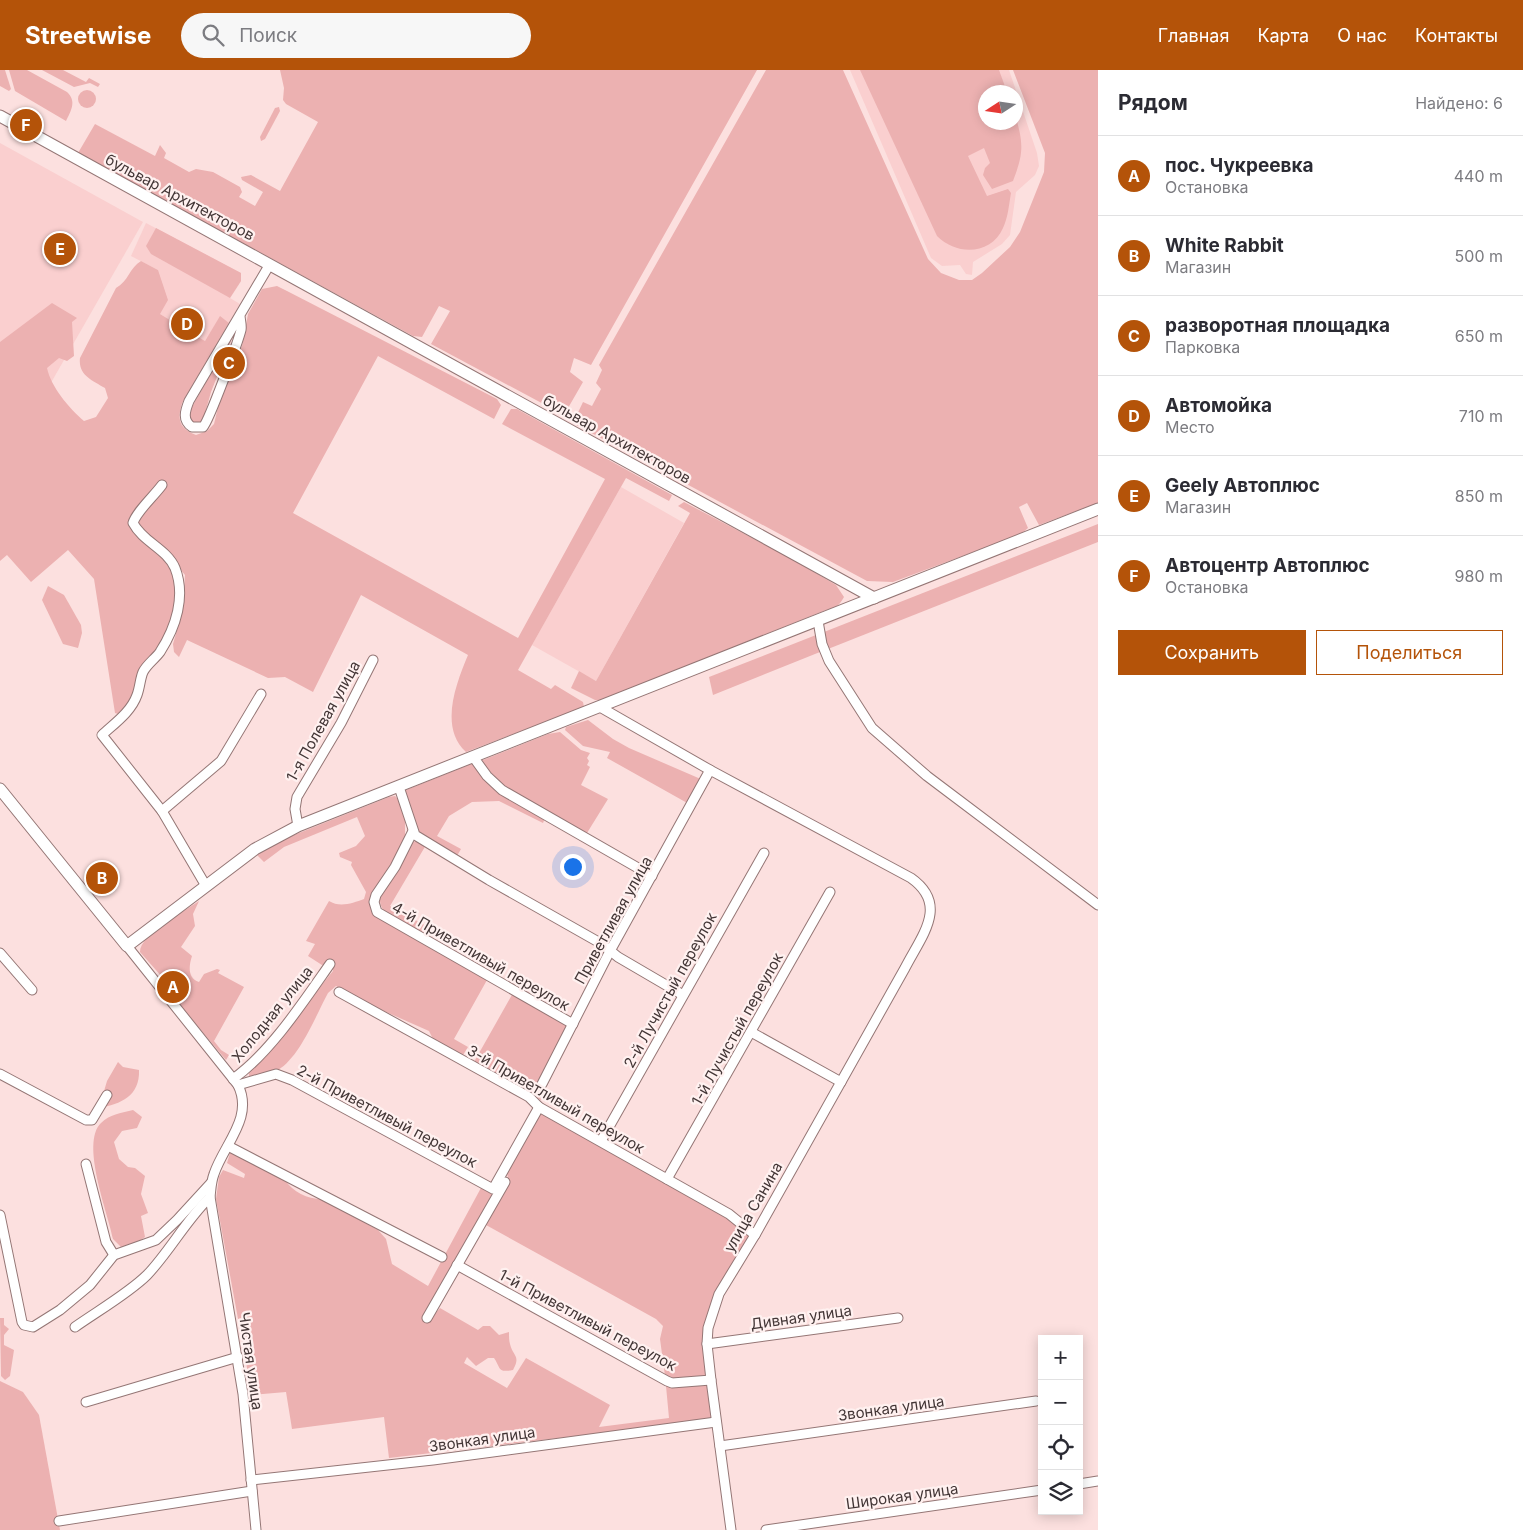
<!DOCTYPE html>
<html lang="ru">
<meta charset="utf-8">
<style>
:root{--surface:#fff;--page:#f7f7f7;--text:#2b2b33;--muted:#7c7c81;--line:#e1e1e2;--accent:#b45309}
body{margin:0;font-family:Inter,sans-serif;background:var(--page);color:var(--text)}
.controls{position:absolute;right:15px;bottom:15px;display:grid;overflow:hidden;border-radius:0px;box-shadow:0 2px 12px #0003}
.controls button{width:45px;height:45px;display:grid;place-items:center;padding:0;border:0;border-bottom:1px solid var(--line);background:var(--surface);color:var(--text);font:25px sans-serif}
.compass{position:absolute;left:978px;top:15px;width:45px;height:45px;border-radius:50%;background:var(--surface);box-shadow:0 2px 12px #0003;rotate:258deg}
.you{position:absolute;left:572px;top:796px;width:18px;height:18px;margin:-12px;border:4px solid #fff;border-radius:50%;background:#1a73e8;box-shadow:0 0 0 8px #1a73e833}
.badge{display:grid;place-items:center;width:32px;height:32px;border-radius:50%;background:var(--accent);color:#fff;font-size:16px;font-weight:700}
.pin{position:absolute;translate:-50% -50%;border:2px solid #fff;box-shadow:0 1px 5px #0006}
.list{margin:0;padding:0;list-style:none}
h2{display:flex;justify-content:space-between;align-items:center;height:65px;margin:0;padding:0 20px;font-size:21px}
h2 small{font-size:16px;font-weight:400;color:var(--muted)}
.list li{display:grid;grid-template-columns:32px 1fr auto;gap:15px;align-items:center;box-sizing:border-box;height:80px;padding:0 20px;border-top:1px solid var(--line)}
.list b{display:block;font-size:19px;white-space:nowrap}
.list p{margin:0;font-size:16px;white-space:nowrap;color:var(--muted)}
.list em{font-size:16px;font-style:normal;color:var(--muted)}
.actions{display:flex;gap:10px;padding:15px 20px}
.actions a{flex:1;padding:11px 0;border:1px solid var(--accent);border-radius:0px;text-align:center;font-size:18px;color:var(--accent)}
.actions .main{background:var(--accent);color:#fff}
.icon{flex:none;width:28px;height:28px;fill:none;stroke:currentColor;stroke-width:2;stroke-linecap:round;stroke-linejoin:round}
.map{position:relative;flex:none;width:1098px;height:1460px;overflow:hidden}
header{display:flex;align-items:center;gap:30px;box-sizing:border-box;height:70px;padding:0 25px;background:var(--accent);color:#fff}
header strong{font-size:24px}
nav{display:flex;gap:28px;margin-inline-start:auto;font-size:18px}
.search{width:350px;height:45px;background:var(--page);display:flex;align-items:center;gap:12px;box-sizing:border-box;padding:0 18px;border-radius:28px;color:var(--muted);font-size:19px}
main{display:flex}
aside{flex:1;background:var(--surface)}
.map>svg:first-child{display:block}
.built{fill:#facfcf;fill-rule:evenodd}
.green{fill:#ecb1b1}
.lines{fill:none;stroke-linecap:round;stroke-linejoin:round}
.minor-casing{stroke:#947675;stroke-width:11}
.major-casing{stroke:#947675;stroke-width:13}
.minor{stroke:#fff;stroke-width:9}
.major{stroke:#fff;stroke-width:11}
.labels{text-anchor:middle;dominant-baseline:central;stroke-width:4.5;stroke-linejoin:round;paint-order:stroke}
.street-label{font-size:15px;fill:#433636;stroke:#fff1f0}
</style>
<header>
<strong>Streetwise</strong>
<div class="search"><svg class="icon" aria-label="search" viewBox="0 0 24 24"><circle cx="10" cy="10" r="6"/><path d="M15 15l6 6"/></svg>Поиск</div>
<nav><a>Главная</a><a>Карта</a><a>О нас</a><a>Контакты</a></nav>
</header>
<main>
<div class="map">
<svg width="1098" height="1460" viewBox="0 0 1098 1460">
<rect width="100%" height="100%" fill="#fce0df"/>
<!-- built -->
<g class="built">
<path d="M850 0H1009L1037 83 1039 96 1035 105 1016 122 1010 165 1002 174 973 192 972 205 966 204 960 195 942 196 931 188ZM986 22H1016V52H986Z"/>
<path d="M0 73 143 152 48 318 0 292Z"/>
<path d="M146 153 241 203V211L230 228 240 234 229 253 220 247 205 271 160 244 158 200 131 186Z"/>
<path d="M621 417 684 453 596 611 532 575Z"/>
</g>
<!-- green -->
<g class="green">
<path d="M0 0H5L11 19 9 21 0 16Z"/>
<path d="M9 0H27L67 22C77 31 71 41 66 51L15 21Z"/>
<path d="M42 0H63L86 12 89 8 100 14 98 17 90 13 74 17Z"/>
<path d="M280 0H757L591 295 574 288 570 302 583 312 564 345 431 274 450 241 439 236 422 267 413 266 78 83 95 54 155 86 160 75 166 83 164 88 189 102 196 99 213 102 240 117 242 122 239 127 255 136 263 122 242 110 241 107 251 105 280 121 318 52 286 34 283 30 284 18Z"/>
<path d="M766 0H843L928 189 941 203 959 210H972L982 203 1010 177 1020 162 1044 102 1045 83 1013 0H1098V433L1039 455 1027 433 1019 437 1028 458 1021 464 893 512 867 511 573 353 583 332 592 336 601 319 596 313 602 300 599 295Z"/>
<path d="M860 0H999L1007 22H986V52H1016V48C1024 75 1023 85 1013 111L992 119 983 105 985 98 990 93 984 78 968 86 987 126 1008 119 1011 123C1009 134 1008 148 1003 158 991 185 957 186 937 166Z"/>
<circle cx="87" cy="29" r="9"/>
<path d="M279 37 280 41 265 69 261 71 260 67 275 38Z"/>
<path d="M156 158 241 203V211L230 228 151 184 146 176Z"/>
<path d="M141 191 158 200 168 230 160 244 205 271 220 246 229 253 182 333C177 350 179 358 196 365L207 361 214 354 220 329 242 276 248 244 262 219 277 216 287 221 497 329 501 335 494 349 378 286 293 443 518 568 605 409 502 354 511 339H517L672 425 669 431 626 408 518 600 551 619 555 615 583 632 584 637 466 682C439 657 456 614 468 585L361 525 313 622 285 607 268 608 187 570 179 587 174 582 173 574 183 539 185 505 181 500 174 503C176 517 178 532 173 545 164 572 138 626 118 644L115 643 94 509 68 480 31 512 7 485 0 491V272L52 233 77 248 72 252 74 286 67 291 59 288 47 298C51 317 69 338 84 351L96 347 108 328 105 318C92 310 78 305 80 288L116 218C128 212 130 197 141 191Z"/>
<path d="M235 261 211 322 202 354 191 353 188 344Z"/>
<path d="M684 432 792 489 836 515 844 527C839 536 836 538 826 540L603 630H595L571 618 579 601 596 611 690 443 678 436Z"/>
<path d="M1098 454V472L828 579 824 562Z"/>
<path d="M48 516 64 525 81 555 82 563 78 578 63 574 42 530Z"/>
<path d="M816 565 820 582 713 625 709 607Z"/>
<path d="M588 650 613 669 629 678 703 710 689 734 607 688 610 682 583 676 565 660 566 657Z"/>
<path d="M560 662 581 680 590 683 587 688 589 691 587 695 590 697 581 715 608 729 587 763 502 716 481 692 483 690 548 664Z"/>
<path d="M471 694H474L489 715 545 748 543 753 499 731 472 732 449 746 437 766 461 779 457 786 418 761 405 726 406 720Z"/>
<path d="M395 726 399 730 405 750V768L386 805 374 844 487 910 454 969 468 977 463 985 433 969 429 961 359 930 336 916 328 923C316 945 300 987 278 1000 270 1005 258 1006 249 1008V1003L333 901V896L322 895 308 886 315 874 306 871 329 831C340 838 353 833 364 829L366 822 351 795 352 792 340 787 339 783 356 776 365 766 357 747 284 777 264 792 257 785 279 771 389 727Z"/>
<path d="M419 771 426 775 390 836 428 857 423 865C409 857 378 847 380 828L410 772Z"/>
<path d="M199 831 193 844 195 856 181 877 192 886C189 895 187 908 199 912L204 904 217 899 220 900 218 903 244 917 214 971 221 980 229 985 226 990 184 940 176 928 178 926 173 914 170 916 140 882C140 864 185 841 199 831Z"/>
<path d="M513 923 567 954 566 962 535 1016 546 1022 541 1030 474 992Z"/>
<path d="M118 992 123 997 139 1000C140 1026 121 1034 99 1038L107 1011Z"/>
<path d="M133 1040 142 1047 137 1058 122 1061 114 1072 119 1089 128 1097 135 1098 145 1106 141 1124 148 1143 141 1146 145 1167 135 1174 121 1177 113 1169C108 1143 80 1073 101 1053 110 1044 122 1043 133 1040Z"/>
<path d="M540 1042 730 1149 749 1166V1169L713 1233 709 1306 672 1310 665 1306 660 1269 663 1256 656 1249 486 1155 509 1111 507 1104Z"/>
<path d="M230 1083H234L285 1110C293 1122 307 1129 322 1129L378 1160 386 1169 392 1194 428 1216 482 1116 493 1124 424 1248H431L440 1238 478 1260 483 1256H490L499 1265 509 1262C509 1266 509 1271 510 1274 513 1287 521 1285 513 1300 497 1303 501 1298 494 1288H488L476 1296 467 1287 464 1293 507 1318 526 1288 610 1335 599 1357 669 1348 666 1316 709 1314 713 1348 677 1354 389 1388 384 1347 292 1359 286 1322 252 1325 216 1129 219 1107 223 1100 244 1108 245 1104 227 1093Z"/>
<path d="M0 1248H4V1255L9 1259 4 1265V1275L14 1280 10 1306 5 1310 1 1306Z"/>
<path d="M0 1311 23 1322 39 1345 60 1460H0Z"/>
</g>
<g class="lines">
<defs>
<g id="minor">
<path d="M240 245C240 250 242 255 241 260 238 272 209 351 203 357H192C182 350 185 341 189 331L267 199"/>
<path d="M162 415C154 426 136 442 133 453 143 472 167 479 175 498 186 526 176 557 160 582 155 589 147 594 143 602 140 609 140 617 137 625 131 642 115 653 102 665L162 741 206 816"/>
<path d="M818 551 822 574 829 591 872 658 927 706 1098 835"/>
<path d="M600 637 710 700 911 808C949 835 922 865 905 898L755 1165 719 1224 708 1258 707 1274 711 1310 731 1460"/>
<path d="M474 688 487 706 502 720 652 806"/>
<path d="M399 717 415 765 489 810 602 874 618 887 683 925"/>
<path d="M162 741 221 691 261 624"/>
<path d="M298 756 295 739 297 727 341 653 373 590"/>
<path d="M413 761 395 797 376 825 374 832 377 842 573 954"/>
<path d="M127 876 238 1015C254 1048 224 1074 214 1104 211 1112 211 1119 210 1127L243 1324 256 1460"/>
<path d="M0 883 32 920"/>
<path d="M339 922 529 1027 539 1037 729 1144 755 1165"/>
<path d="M751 962 841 1012"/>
<path d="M0 1004 86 1050H92L107 1025"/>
<path d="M233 1009C270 983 304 931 330 894"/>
<path d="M542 1014 610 881 710 700"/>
<path d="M238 1015 276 1004 292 1010 493 1119 539 1037"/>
<path d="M601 1071 764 783"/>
<path d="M228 1076 442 1187"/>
<path d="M86 1094 106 1172 114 1185"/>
<path d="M667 1109 830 822"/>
<path d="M0 1145 22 1252 24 1255 33 1257 60 1240 90 1215 114 1185 156 1170 177 1150 211 1113"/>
<path d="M457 1195 667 1311 672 1313 711 1310"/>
<path d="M427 1248 505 1112"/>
<path d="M75 1257C96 1242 129 1223 147 1205 170 1181 186 1150 210 1127"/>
<path d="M707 1274 898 1248"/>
<path d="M86 1332 238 1287"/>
<path d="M720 1376 1036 1331"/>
<path d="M251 1410 433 1390 716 1352"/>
<path d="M1079 1414 1098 1411"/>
<path d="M59 1451 252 1421"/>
<path d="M766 1460 1042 1420"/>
</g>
<g id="major">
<path d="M0 46 874 528"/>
<path d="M0 719 127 876 255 779 298 756 1098 439"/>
</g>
</defs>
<!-- minor casing -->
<use href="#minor" class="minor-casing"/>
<!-- major casing -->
<use href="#major" class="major-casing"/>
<!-- minor -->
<use href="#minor" class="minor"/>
<!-- major -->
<use href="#major" class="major"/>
</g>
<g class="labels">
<!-- street labels -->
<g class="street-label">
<text transform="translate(180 127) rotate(28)">бульвар Архитекторов</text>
<text transform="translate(617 369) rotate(29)">бульвар Архитекторов</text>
<text transform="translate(323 651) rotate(-61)">1-я Полевая улица</text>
<text transform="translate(613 850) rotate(-61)">Приветливая улица</text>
<text transform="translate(481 886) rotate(30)">4-й Приветливый переулок</text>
<text transform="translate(670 920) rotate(-61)">2-й Лучистый переулок</text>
<text transform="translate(272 944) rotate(-51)">Холодная улица</text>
<text transform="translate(737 959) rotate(-61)">1-й Лучистый переулок</text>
<text transform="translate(556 1029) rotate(30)">3-й Приветливый переулок</text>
<text transform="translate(387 1046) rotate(28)">2-й Приветливый переулок</text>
<text transform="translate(753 1137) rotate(-60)">улица Санина</text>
<text transform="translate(801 1247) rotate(-8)">Дивная улица</text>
<text transform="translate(588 1250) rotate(28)">1-й Приветливый переулок</text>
<text transform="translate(251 1291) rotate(82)">Чистая улица</text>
<text transform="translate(891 1338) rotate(-8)">Звонкая улица</text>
<text transform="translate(482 1369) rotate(-8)">Звонкая улица</text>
<text transform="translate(902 1426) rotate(-8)">Широкая улица</text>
</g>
</g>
</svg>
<div class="controls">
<button>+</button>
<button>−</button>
<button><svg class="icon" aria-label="locate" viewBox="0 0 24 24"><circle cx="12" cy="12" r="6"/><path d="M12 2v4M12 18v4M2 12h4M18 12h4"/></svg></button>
<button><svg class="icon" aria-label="layers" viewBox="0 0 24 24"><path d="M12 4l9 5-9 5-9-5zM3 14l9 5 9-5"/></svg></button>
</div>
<svg class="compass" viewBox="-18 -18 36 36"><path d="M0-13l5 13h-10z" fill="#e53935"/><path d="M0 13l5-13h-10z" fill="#7c7c81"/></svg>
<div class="you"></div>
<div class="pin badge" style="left:173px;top:917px">A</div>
<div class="pin badge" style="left:102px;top:808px">B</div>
<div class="pin badge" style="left:229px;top:293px">C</div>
<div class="pin badge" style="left:187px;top:254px">D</div>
<div class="pin badge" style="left:60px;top:179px">E</div>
<div class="pin badge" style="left:26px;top:55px">F</div>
</div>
<aside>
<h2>Рядом<small>Найдено: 6</small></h2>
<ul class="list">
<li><span class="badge">A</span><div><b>пос. Чукреевка</b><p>Остановка</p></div><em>440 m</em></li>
<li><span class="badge">B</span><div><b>White Rabbit</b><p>Магазин</p></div><em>500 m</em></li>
<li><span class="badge">C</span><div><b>разворотная площадка</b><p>Парковка</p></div><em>650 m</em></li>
<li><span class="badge">D</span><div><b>Автомойка</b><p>Место</p></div><em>710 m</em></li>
<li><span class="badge">E</span><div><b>Geely Автоплюс</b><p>Магазин</p></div><em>850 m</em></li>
<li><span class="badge">F</span><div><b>Автоцентр Автоплюс</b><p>Остановка</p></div><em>980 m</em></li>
</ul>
<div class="actions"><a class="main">Сохранить</a><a>Поделиться</a></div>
</aside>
</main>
